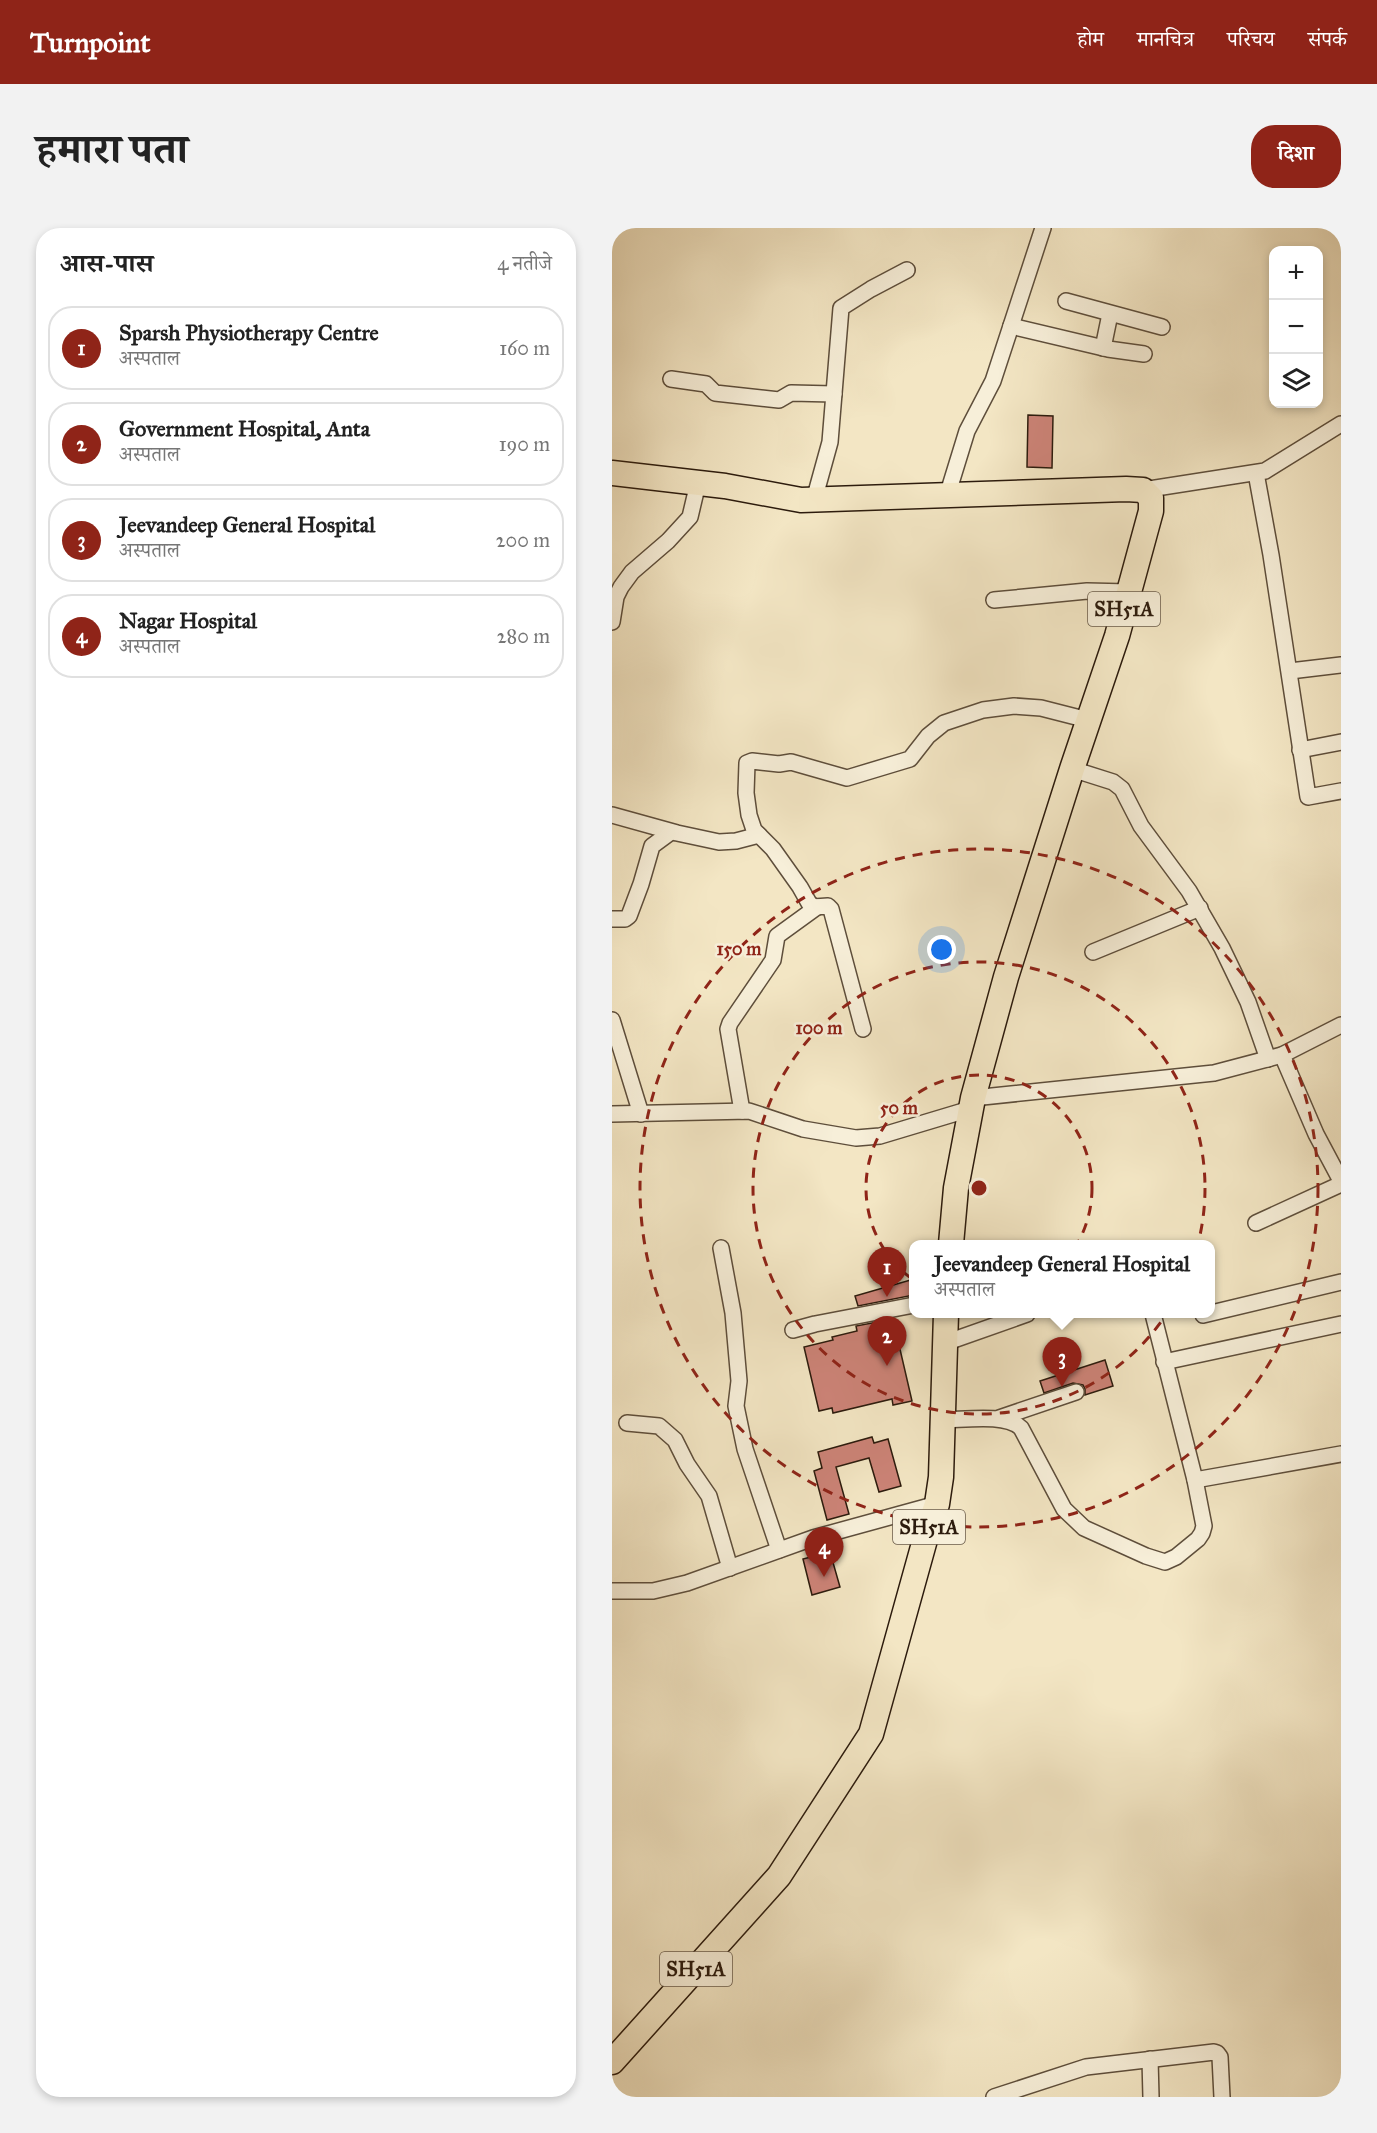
<!DOCTYPE html>
<html lang="hi">
<meta charset="utf-8">
<style>
:root{--surface:#fff;--page:#f2f2f2;--text:#222;--muted:#767676;--line:#e0e0e0;--accent:#8f2418}
body{margin:0;font-family:"IM FELL Great Primer","Noto Serif Devanagari",serif;background:var(--page);color:var(--text)}
.controls{position:absolute;right:18px;top:18px;display:grid;overflow:hidden;border-radius:12px;box-shadow:0 3px 9px #0003}
.controls button{width:54px;height:54px;display:grid;place-items:center;padding:0;border:0;border-bottom:2px solid var(--line);background:var(--surface);color:var(--text);font:30px sans-serif}
.you{position:absolute;left:330px;top:722px;width:21px;height:21px;margin:-15px;border:4px solid #fff;border-radius:50%;background:#1a73e8;box-shadow:0 0 0 9px #1a73e833}
.badge{display:grid;place-items:center;width:39px;height:39px;border-radius:50%;background:var(--accent);color:#fff;font-size:20px;font-weight:700}
.pin{position:absolute;translate:-50% -50px;filter:drop-shadow(0 2px 3px #0008)}
.pin::after{content:'';position:absolute;top:32px;width:21px;height:18px;background:inherit;clip-path:polygon(0 0,100% 0,50% 100%)}
.popup{position:absolute;left:297px;top:1012px;width:306px;height:78px;box-sizing:border-box;display:grid;place-content:center;border-radius:12px;background:var(--surface);filter:drop-shadow(0 2px 4px #0005);font-size:20px;white-space:nowrap;color:var(--muted)}
.popup b{font-size:22px;color:var(--text)}
.popup::after{content:'';position:absolute;left:50%;top:100%;margin-left:-12px;border:12px solid transparent;border-top-color:var(--surface)}
.list{margin:0;padding:0;list-style:none}
h2{display:flex;justify-content:space-between;align-items:center;height:78px;margin:0;padding:0 24px;font-size:26px}
h2 small{font-size:20px;font-weight:400;color:var(--muted)}
.list li{display:grid;grid-template-columns:39px 1fr auto;gap:18px;align-items:center;box-sizing:border-box;height:84px;margin:0 12px 12px;padding:0 12px;border:2px solid var(--line);border-radius:24px}
.list b{display:block;font-size:22px;white-space:nowrap}
.list p{margin:0;font-size:20px;white-space:nowrap;color:var(--muted)}
.list em{font-size:20px;font-style:normal;color:var(--muted)}
.icon{flex:none;width:33px;height:33px;fill:none;stroke:currentColor;stroke-width:2;stroke-linecap:round;stroke-linejoin:round}
.map{position:relative;flex:none;width:729px;height:1869px;overflow:hidden;border-radius:24px}
header{display:flex;align-items:center;gap:36px;box-sizing:border-box;height:84px;padding:0 30px;background:var(--accent);color:#fff}
header strong{font-size:28px}
nav{display:flex;gap:33px;margin-inline-start:auto;font-size:21px}
.intro{display:flex;align-items:center;justify-content:space-between;box-sizing:border-box;height:144px;padding:0 36px}
h1{margin:0;font-size:42px}
.button{padding:15px 27px;border-radius:24px;background:var(--accent);color:#fff;font-size:21px;font-weight:700}
main{display:flex;gap:36px;padding:0 36px}
aside{flex:1;background:var(--surface);border-radius:24px;box-shadow:0 3px 9px #0003}
.map>svg:first-child{display:block}
.building{fill:#cc8377;stroke:#2c1b0d;stroke-width:1.5}
.lines{fill:none;stroke-linecap:round;stroke-linejoin:round}
.street-casing{stroke:#5e4e3b;stroke-width:18}
.primary-casing{stroke:#2c1b0d;stroke-width:27}
.street{stroke:#f7efd9;stroke-width:15}
.primary{stroke:#f3e6c4;stroke-width:24}
.ring{fill:none;stroke:#8f2418;stroke-width:3;stroke-dasharray:10 8}
.labels{text-anchor:middle;dominant-baseline:central;stroke-width:5;stroke-linejoin:round;paint-order:stroke}
.shield{fill:#f7efd9;stroke:#695b4a;stroke-width:1.5}
.shield-label{font-size:20px;font-weight:bold;fill:#2c1b0d}
.centre{fill:#8f2418;stroke:#f7efd9;stroke-width:3}
.ring-label{font-size:18px;text-anchor:middle;font-weight:bold;fill:#8f2418;stroke:#f7efd9;stroke-width:5;stroke-linejoin:round;paint-order:stroke}
</style>
<header>
<strong>Turnpoint</strong>
<nav><a>होम</a><a>मानचित्र</a><a>परिचय</a><a>संपर्क</a></nav>
</header>
<div class="intro"><h1>हमारा पता</h1><a class="button">दिशा</a></div>
<main>
<aside>
<h2>आस-पास<small>4 नतीजे</small></h2>
<ul class="list">
<li><span class="badge">1</span><div><b>Sparsh Physiotherapy Centre</b><p>अस्पताल</p></div><em>160 m</em></li>
<li><span class="badge">2</span><div><b>Government Hospital, Anta</b><p>अस्पताल</p></div><em>190 m</em></li>
<li><span class="badge">3</span><div><b>Jeevandeep General Hospital</b><p>अस्पताल</p></div><em>200 m</em></li>
<li><span class="badge">4</span><div><b>Nagar Hospital</b><p>अस्पताल</p></div><em>280 m</em></li>
</ul>
</aside>
<div class="map">
<svg width="729" height="1869" viewBox="0 0 729 1869">
<rect width="100%" height="100%" fill="#f3e6c4"/>
<filter id="stains"><feTurbulence type="fractalNoise" baseFrequency=".00333" numOctaves="4"/><feColorMatrix values="0 0 0 0 .2 0 0 0 0 .09 0 0 0 0 .02 0 0 0 .5 -.17"/></filter>
<radialGradient id="worn" r=".72"><stop offset=".6" stop-color="#630" stop-opacity="0"/><stop offset="1" stop-color="#630" stop-opacity=".3"/></radialGradient>
<!-- building -->
<g class="building">
<path d="M416 187 441 188 440 240 415 239Z"/>
<path d="M302 1051V1067L246 1078 243 1068Z"/>
<path d="M281 1091 300 1173 281 1177 280 1171 221 1185 220 1180 207 1183 192 1119 221 1112 220 1109 245 1103 244 1098Z"/>
<path d="M493 1132 501 1158 473 1167V1161L471 1157 461 1155 432 1165 428 1153Z"/>
<path d="M260 1209 262 1215 276 1211 289 1258 267 1264 257 1230 224 1239 237 1286 215 1292 202 1243 210 1240 206 1224Z"/>
<path d="M218 1324 228 1359 200 1367 191 1331Z"/>
</g>
<g class="lines">
<defs>
<g id="street">
<path d="M454 73 550 99"/>
<path d="M399 98 496 121 532 126"/>
<path d="M491 120 498 86"/>
<path d="M59 151 94 156 103 165 167 172 179 165 222 166"/>
<path d="M644 245 659 327 696 569 729 563"/>
<path d="M531 262 653 243 729 196"/>
<path d="M335 268 355 203 381 153 431 0"/>
<path d="M202 272 218 214 229 80 259 61 295 42"/>
<path d="M382 372 475 363 517 364"/>
<path d="M0 394 4 369 9 359 20 344 56 313 78 289 86 255"/>
<path d="M678 443 729 437"/>
<path d="M688 522 729 514"/>
<path d="M460 541 501 554 510 561 529 598 577 663 610 720 636 774 656 831"/>
<path d="M0 587 65 605 107 614 124 613 147 607"/>
<path d="M0 691H13L17 688 29 656 40 618 59 604"/>
<path d="M481 724 588 680"/>
<path d="M0 792 29 886"/>
<path d="M251 801 219 681 216 678 202 679 197 675 188 659 161 621 142 602 137 587 134 565 135 535 140 533 167 536 179 534 235 550 298 531 316 508 332 495 371 482 402 478 429 480 476 492"/>
<path d="M670 827 704 906 729 953"/>
<path d="M361 870 602 845 670 827 729 797"/>
<path d="M130 883 116 801 118 795 161 732 165 708 205 679"/>
<path d="M0 886 137 883 191 901 244 910 268 908 358 881"/>
<path d="M644 995 729 956"/>
<path d="M109 1020 121 1085 127 1153 124 1178 133 1221 167 1322"/>
<path d="M591 1087 729 1054"/>
<path d="M181 1102 203 1096 302 1077"/>
<path d="M333 1115 415 1086"/>
<path d="M552 1134 729 1096"/>
<path d="M387 1190 464 1164"/>
<path d="M331 1192C351 1192 394 1185 409 1200L452 1281 472 1300 534 1328 553 1334 564 1329 586 1311 590 1305 592 1298 583 1252 541 1086"/>
<path d="M15 1195 47 1198 63 1212 75 1236 97 1268 118 1340"/>
<path d="M583 1252 729 1226"/>
<path d="M0 1363H41L75 1355 201 1310 325 1276"/>
<path d="M538 1831 539 1869"/>
<path d="M382 1869 474 1839 602 1824 605 1825 608 1829 610 1869"/>
</g>
<g id="primary">
<path d="M0 245 113 258 189 272 514 261 531 262 539 270V283L505 408 460 541 394 749 361 870 344 960 339 1016"/>
<path d="M0 1834 167 1648 259 1506 314 1308 325 1276 329 1249 334 1086"/>
</g>
</defs>
<!-- street casing -->
<use href="#street" class="street-casing"/>
<!-- primary casing -->
<use href="#primary" class="primary-casing"/>
<!-- street -->
<use href="#street" class="street"/>
<!-- primary -->
<use href="#primary" class="primary"/>
</g>
<!-- distance rings -->
<g class="ring">
<circle cx="367" cy="960" r="113"/>
<circle cx="367" cy="960" r="226"/>
<circle cx="367" cy="960" r="339"/>
</g>
<g class="labels">
<!-- shield labels -->
<g class="shield">
<rect x="476" y="364" width="72" height="34" rx="4.5"/>
<rect x="281" y="1282" width="72" height="34" rx="4.5"/>
<rect x="48" y="1724" width="72" height="34" rx="4.5"/>
</g>
<g class="shield-label">
<text x="512" y="381">SH51A</text>
<text x="317" y="1299">SH51A</text>
<text x="84" y="1741">SH51A</text>
</g>
</g>
<circle cx="367" cy="960" r="9" class="centre"/>
<g class="ring-label">
<text x="127" y="727">150 m</text>
<text x="207" y="806">100 m</text>
<text x="287" y="886">50 m</text>
</g>
<rect width="100%" height="100%" filter="url(#stains)"/>
<rect width="100%" height="100%" fill="url(#worn)"/>
</svg>
<div class="controls">
<button>+</button>
<button>−</button>
<button><svg class="icon" aria-label="layers" viewBox="0 0 24 24"><path d="M12 4l9 5-9 5-9-5zM3 14l9 5 9-5"/></svg></button>
</div>
<div class="you"></div>
<div class="pin badge" style="left:275px;top:1069px">1</div>
<div class="pin badge" style="left:275px;top:1138px">2</div>
<div class="pin badge" style="left:450px;top:1159px">3</div>
<div class="popup"><b>Jeevandeep General Hospital</b>अस्पताल</div>
<div class="pin badge" style="left:212px;top:1349px">4</div>
</div>
</main>
